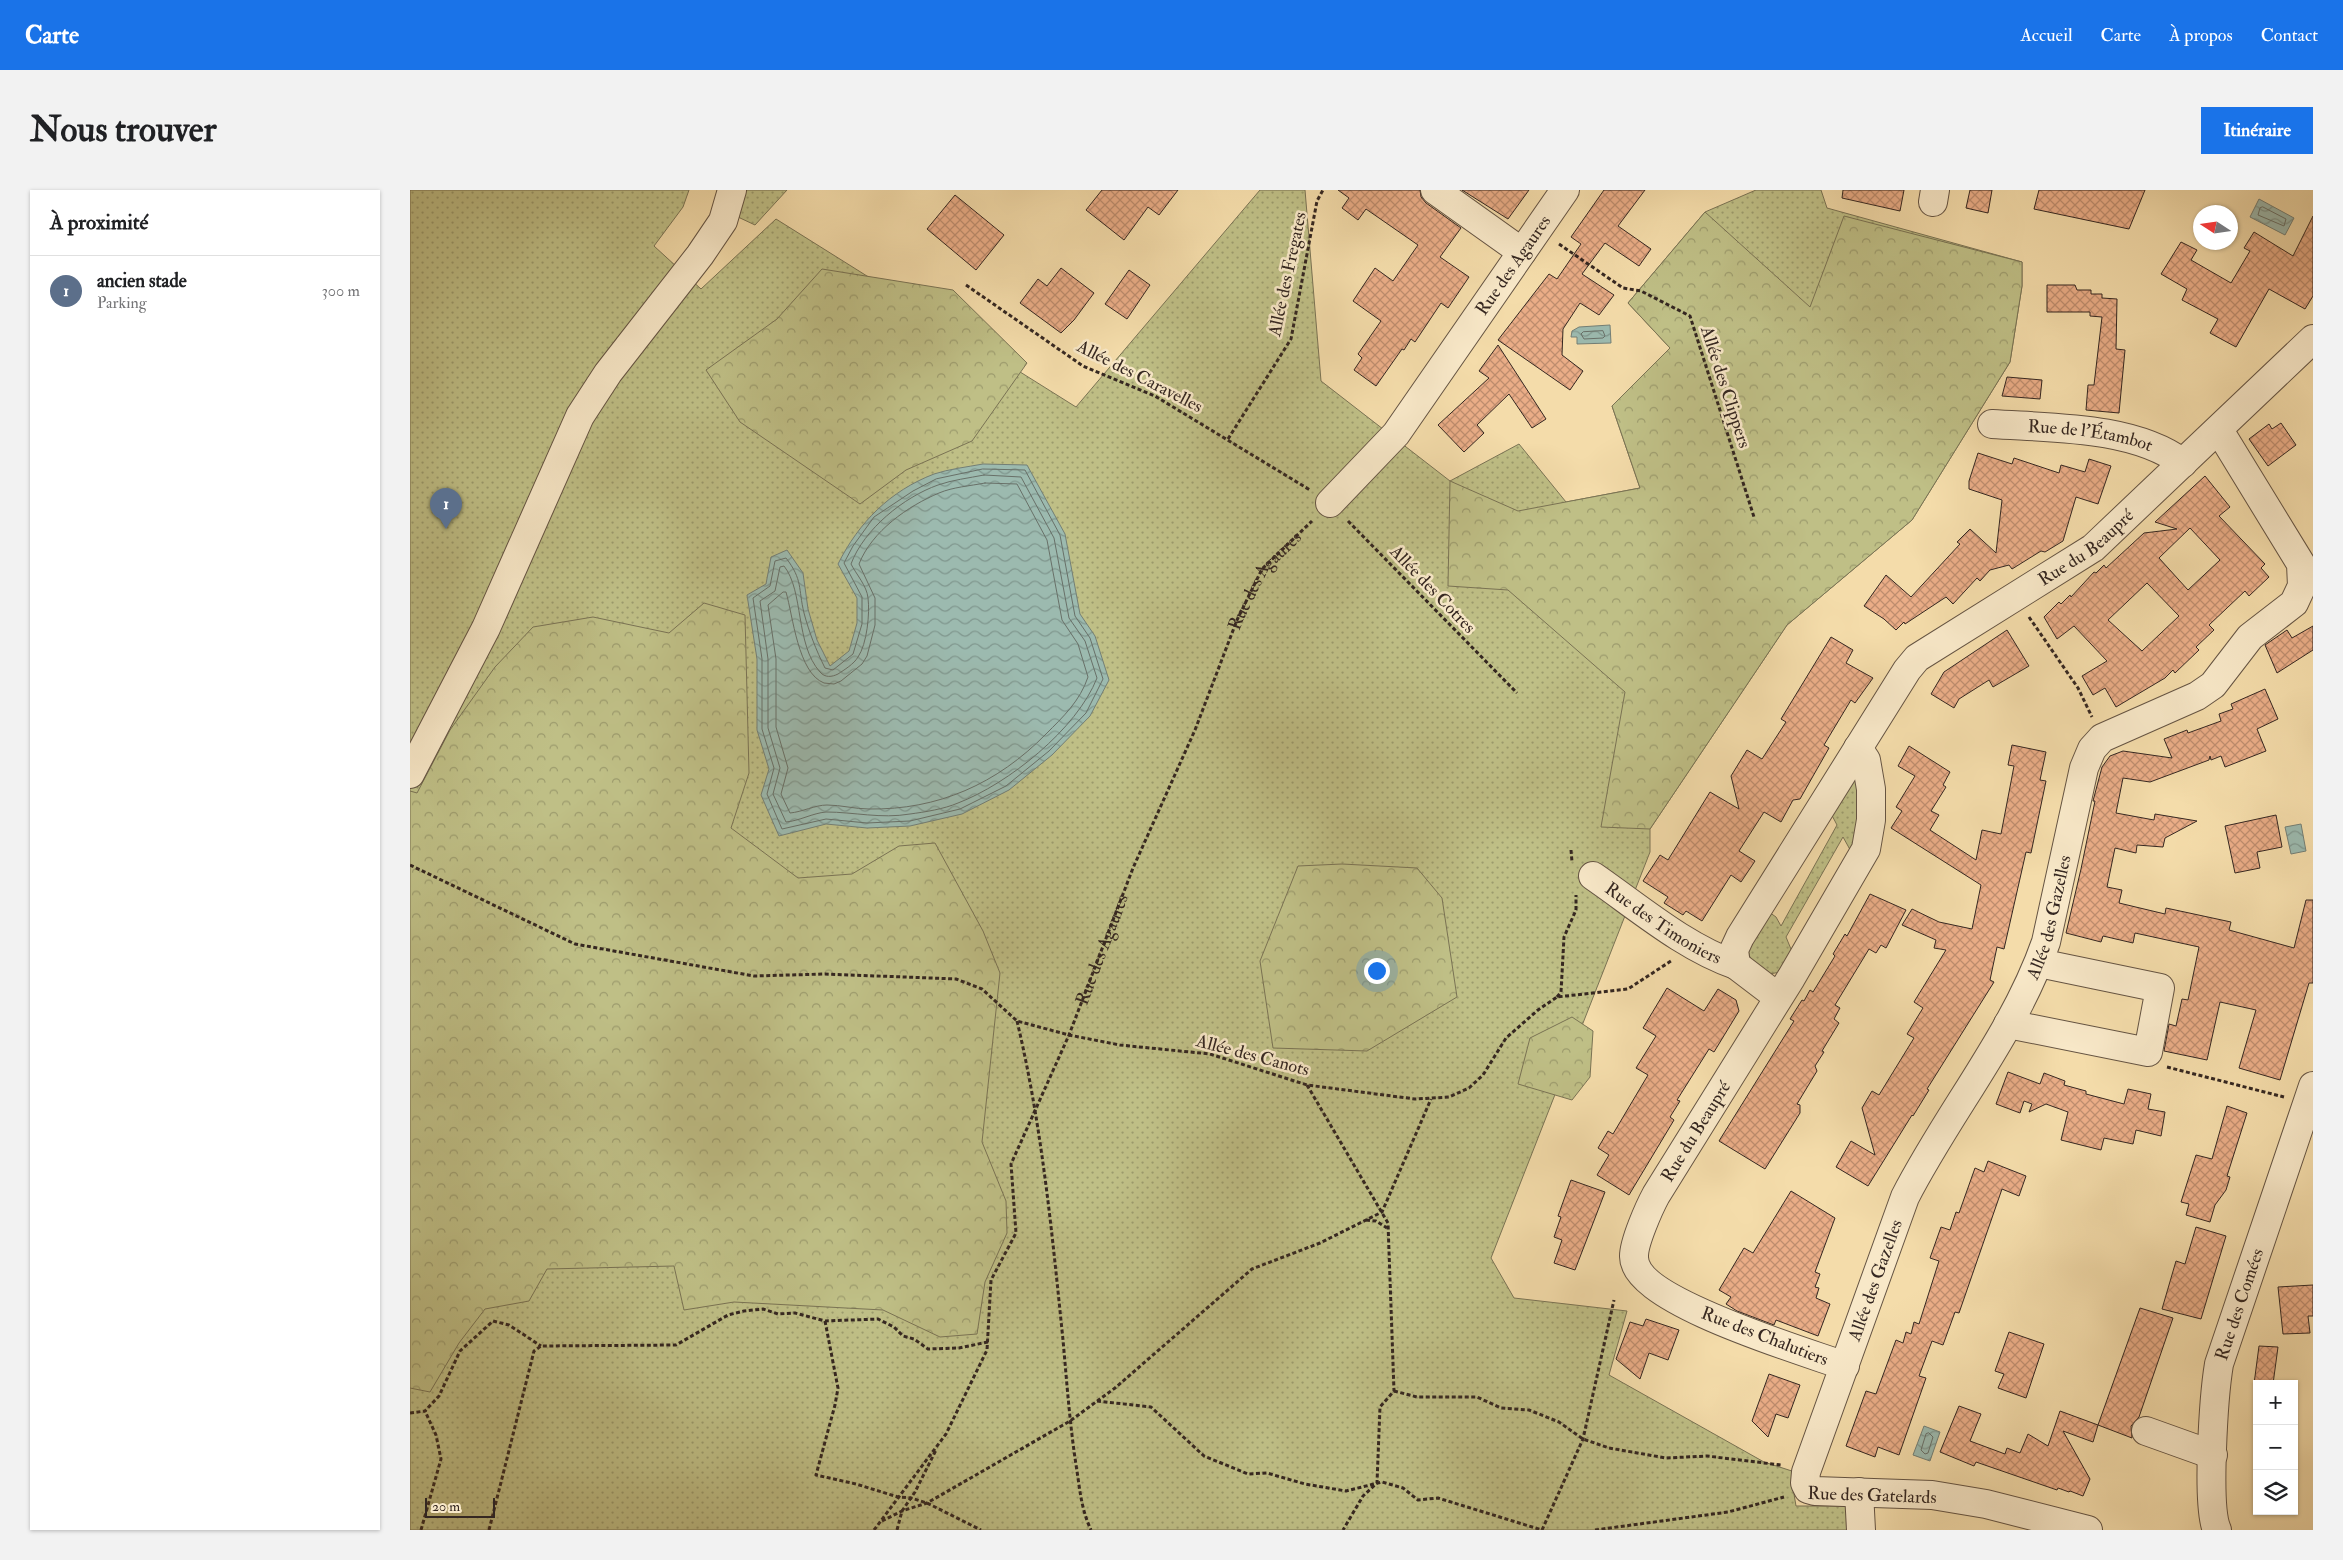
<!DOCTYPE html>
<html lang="fr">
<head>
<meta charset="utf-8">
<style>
  :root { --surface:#fff; --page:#f2f2f2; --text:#202124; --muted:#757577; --line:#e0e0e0; --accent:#1a73e8 }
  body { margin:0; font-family:"IM FELL Double Pica",serif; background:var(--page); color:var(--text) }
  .controls { position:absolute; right:15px; bottom:15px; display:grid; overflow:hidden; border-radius:0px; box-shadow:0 1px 4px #0004 }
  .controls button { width:45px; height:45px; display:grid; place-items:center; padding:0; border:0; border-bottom:1px solid var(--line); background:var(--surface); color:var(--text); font:25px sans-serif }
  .compass { position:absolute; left:1783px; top:15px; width:45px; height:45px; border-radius:50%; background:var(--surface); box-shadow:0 1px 4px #0004; rotate:282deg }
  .scale { position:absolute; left:15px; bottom:12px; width:70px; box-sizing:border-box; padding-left:5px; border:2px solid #352721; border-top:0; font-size:14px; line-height:18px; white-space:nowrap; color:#352721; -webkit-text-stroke:4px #f8e8c8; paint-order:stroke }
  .you { position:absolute; left:966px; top:780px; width:18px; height:18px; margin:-12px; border:4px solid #fff; border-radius:50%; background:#1a73e8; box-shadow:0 0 0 8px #1a73e833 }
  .badge { display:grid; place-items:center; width:32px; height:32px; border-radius:50%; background:var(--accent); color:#fff; font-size:16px; font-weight:700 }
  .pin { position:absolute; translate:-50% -41px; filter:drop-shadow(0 1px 2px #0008) }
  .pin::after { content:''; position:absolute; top:26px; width:18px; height:15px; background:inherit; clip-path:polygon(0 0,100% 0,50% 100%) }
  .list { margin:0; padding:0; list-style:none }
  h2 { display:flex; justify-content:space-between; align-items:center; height:65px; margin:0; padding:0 20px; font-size:21px }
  h2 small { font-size:16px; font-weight:400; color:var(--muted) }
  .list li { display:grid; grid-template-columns:32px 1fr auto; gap:15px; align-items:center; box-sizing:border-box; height:70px; padding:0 20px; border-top:1px solid var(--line) }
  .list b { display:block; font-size:19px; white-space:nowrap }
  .list p { margin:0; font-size:16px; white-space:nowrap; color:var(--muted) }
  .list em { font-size:16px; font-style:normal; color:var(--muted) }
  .icon { flex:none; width:28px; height:28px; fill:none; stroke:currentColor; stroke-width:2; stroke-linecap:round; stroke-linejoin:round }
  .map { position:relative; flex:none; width:1903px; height:1340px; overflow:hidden; border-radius:0px }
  header { display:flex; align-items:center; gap:30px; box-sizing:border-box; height:70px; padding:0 25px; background:var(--accent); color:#fff }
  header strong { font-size:24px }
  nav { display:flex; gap:28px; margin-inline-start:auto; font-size:18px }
  .intro { display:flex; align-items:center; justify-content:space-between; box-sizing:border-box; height:120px; padding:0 30px }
  h1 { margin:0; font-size:35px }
  .button { padding:12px 22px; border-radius:0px; background:var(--accent); color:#fff; font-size:18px; font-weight:700 }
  main { display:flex; gap:30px; padding:0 30px }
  aside { flex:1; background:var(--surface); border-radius:0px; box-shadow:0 1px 4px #0004 }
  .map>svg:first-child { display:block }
  .grass { fill:url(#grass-dots); stroke:#7a7354 }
  .forest { fill:url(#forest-crowns); stroke:#7a7354 }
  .water { fill:url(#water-waves); stroke:#737f76 }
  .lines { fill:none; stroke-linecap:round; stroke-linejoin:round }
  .shore { stroke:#687068; stroke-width:1 }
  .building { fill:url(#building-cross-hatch); stroke:#352721; fill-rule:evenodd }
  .minor-casing { stroke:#655443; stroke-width:30 }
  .path { stroke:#352721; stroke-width:3; stroke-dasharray:4 2.5; stroke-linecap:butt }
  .minor { stroke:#f8e8c8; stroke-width:28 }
  .labels { text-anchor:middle; stroke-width:5; stroke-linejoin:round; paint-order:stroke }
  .street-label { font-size:18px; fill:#352721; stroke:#f8e8c8 }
</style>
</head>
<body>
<header>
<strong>Carte</strong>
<nav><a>Accueil</a><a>Carte</a><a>À propos</a><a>Contact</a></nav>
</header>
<div class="intro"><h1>Nous trouver</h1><a class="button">Itinéraire</a></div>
<main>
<aside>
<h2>À proximité<small></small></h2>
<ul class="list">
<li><span class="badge" style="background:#5c6f8a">1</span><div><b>ancien stade</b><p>Parking</p></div><em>300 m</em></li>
</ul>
</aside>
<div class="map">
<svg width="1903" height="1340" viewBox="0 0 1903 1340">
  <defs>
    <pattern id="grass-dots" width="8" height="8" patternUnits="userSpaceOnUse" patternTransform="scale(1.25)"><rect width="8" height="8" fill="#bfbf86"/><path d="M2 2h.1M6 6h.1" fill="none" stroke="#9c9b6d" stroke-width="1.8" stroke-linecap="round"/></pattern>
    <pattern id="forest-crowns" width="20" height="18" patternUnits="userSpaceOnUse" patternTransform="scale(1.25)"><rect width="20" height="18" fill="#bfbf86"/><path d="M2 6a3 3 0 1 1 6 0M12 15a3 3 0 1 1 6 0" fill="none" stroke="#9c9b6d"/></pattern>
    <pattern id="water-waves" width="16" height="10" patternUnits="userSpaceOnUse" patternTransform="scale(1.25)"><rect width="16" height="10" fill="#9cbaaf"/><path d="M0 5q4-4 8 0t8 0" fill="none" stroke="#80978e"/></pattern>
    <pattern id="building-cross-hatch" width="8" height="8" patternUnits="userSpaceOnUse" patternTransform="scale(1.25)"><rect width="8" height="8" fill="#eaad87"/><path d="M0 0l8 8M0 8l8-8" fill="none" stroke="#be8d6e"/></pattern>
  </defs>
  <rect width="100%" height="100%" fill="#f4dcaa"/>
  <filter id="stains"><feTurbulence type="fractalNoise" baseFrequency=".004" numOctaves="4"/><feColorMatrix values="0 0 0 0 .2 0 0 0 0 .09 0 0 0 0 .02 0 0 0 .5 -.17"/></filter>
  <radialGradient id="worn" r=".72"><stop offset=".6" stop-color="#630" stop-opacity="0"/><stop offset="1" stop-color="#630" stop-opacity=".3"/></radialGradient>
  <g class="grass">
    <path d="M0 0H279L273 17 244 56 291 99 366 29 666 217 850 0H895L911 191 1040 291 1109 254 1156 312 1230 298 1202 216 1260 158 1218 113 1295 22 1346 0H1411L1417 18 1612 72V96L1600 172 1502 330 1377 435 1240 639V662L1081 1068 1104 1108 1217 1121 1199 1185 1354 1272 1388 1283 1384 1304 1386 1316H1443L1444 1340H0Z"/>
    <path d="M336 0H377L345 35 328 27Z"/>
    <path d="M1445 586 1455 602 1443 665 1433 647 1376 747 1383 764 1371 782 1359 784 1342 774 1337 757 1356 720 1366 727 1371 736 1427 635 1417 616Z"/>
  </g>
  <g class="forest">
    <path d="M1295 22 1400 117 1434 26 1612 72V96L1600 172 1502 330 1377 435 1240 639 1191 637 1215 502 1098 400 1038 396 1040 291 1108 321 1230 298 1202 216 1260 158 1218 113Z"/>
    <path d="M412 79 543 100 617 173 562 251 496 280 450 314 330 232 296 180 367 129Z"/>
    <path d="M294 413 335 425 339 583 321 638 388 688 442 684 489 656 525 653 573 741 590 783 572 952 596 1011 597 1043 575 1092 567 1144 530 1147 473 1120 324 1112 274 1120 264 1076 137 1079 119 1111 75 1119 49 1153 20 1202 0 1198V601L7 603 40 540 85 477 123 437 183 427 259 443Z"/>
    <path d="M932 674 1007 678 1032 708 1047 807 957 861 863 858 850 771 888 676Z"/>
    <path d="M1162 827 1183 841 1180 887 1162 910 1108 894 1120 848Z"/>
  </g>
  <g class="water">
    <path d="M1849 9 1884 28 1875 45 1840 27Z"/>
    <path d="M1200 135 1201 153 1167 154V147H1161L1162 141 1169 137Z"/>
    <path d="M573 274 617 275 655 344 670 424 685 446 699 490 680 526 642 565 599 600 552 624 500 636 457 638 416 634 369 646 351 605 359 579 347 540V469L337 405 356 394 361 367 377 360 393 383 398 419 407 450 420 476 439 461 447 433V408L428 374C449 332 480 301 524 284 539 279 557 277 573 274Z"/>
    <path d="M1891 634 1896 661 1881 664 1875 637Z"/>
    <path d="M1514 1236 1530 1242 1520 1271 1503 1265Z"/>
  </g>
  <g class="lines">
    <g class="shore">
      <path d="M1853 17 1876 29 1874 36 1848 25 1850 18Z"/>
      <path d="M1193 141 1195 146 1193 148 1174 149 1171 144 1173 142Z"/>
      <path d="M573 279 615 280 650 345 665 426 680 448 693 489 676 523 639 561 596 596 550 619 500 631 457 633 416 629 372 639 357 604 364 578 352 539V469L343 408 360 396 365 371 376 368C393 390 388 398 394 423 399 442 406 460 415 478L423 480 443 464 452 434V407L434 373 443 356 464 327 503 301 526 289Z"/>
      <path d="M574 285 611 287 644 348 659 428 675 451 687 488C667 539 598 594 548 613 534 619 515 622 500 624 471 629 444 622 416 622 403 623 389 631 376 632L363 604 370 578 358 538V469L350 411 365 401 370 377 374 376C394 401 385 454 410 482 415 488 422 487 428 484 434 480 444 474 448 467 457 454 460 423 458 408 457 396 446 384 441 374 454 339 494 307 528 295 542 290 559 288 574 285Z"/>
      <path d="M575 293 607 294 637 350 652 430 668 454 678 487C670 511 653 527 636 544 587 594 528 620 459 619 445 619 431 615 417 615 405 615 392 622 380 623L371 604 378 578 366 537V469L358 415 373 402H376C383 426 388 483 414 493L424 494 431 491 452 474 457 466 465 435V408L449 374C462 341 498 316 529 303 543 297 560 296 575 293Z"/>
      <path d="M1519 1243 1523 1247 1518 1263 1515 1264 1511 1260 1516 1244Z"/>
    </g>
  </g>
  <g class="building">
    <path d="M692 0H768L749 25 738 17 714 50 676 20Z"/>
    <path d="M928 0H1010L1011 7 1016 13 1051 38 1030 67 1059 87 1038 118 1031 113 1005 152 1001 149 994 160 992 159 966 196 944 180 952 168 948 164 971 131 943 111 965 78 983 91 1008 55 956 19 948 30 932 18 939 8Z"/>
    <path d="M1052 0H1119L1098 29Z"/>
    <path d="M1194 0H1235L1208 36 1241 59 1229 76 1195 53 1172 84 1204 105 1189 125 1170 113 1153 139 1152 165 1173 181 1160 200 1088 150 1139 84 1147 89 1171 54 1161 47Z"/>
    <path d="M1433 0H1494L1490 21 1432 8Z"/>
    <path d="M1560 0H1582L1578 23 1556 18Z"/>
    <path d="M1629 0H1735L1719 39 1624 19Z"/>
    <path d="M545 5 594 45 566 80 517 39Z"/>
    <path d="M1903 26V106L1895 119 1859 99 1826 157 1800 143 1808 129 1772 110 1777 99 1751 84 1771 52 1787 60 1781 70 1821 93 1840 61 1834 58 1844 42 1883 66Z"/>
    <path d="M651 78 684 103 664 130 651 143 610 113 628 89 637 96Z"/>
    <path d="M719 80 740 95 717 129 695 114Z"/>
    <path d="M1637 95H1665L1667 100H1681V104H1692V108L1707 109 1706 159 1715 160 1709 223 1676 220 1678 195H1684L1692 127 1680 126V122H1637Z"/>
    <path d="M1088 155 1136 229 1122 238 1099 204 1067 235 1074 243 1054 262 1028 235 1079 188 1069 181Z"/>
    <path d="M1597 187 1632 190 1630 209 1592 206Z"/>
    <path d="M1871 233 1886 255 1858 276 1839 249 1859 234 1862 239Z"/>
    <path d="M1568 263 1602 274 1604 268 1649 283 1651 275 1675 282 1679 269 1701 276 1688 314 1666 307 1653 351 1635 362 1631 361 1602 379 1599 375 1580 380 1570 391 1567 388 1543 414 1536 407 1495 434 1494 432 1486 440 1474 429 1454 416 1476 385 1501 407 1550 354 1547 352 1560 339 1586 363 1592 310 1559 299V291Z"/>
    <path d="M1795 286 1820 317 1809 326 1855 374 1851 378 1859 387 1839 406 1835 401 1799 435 1804 440 1786 457 1789 460 1765 483 1763 480 1755 488 1706 517 1695 498 1683 505 1672 486 1697 471 1664 436 1647 449 1634 427 1649 412 1651 414 1660 405 1661 407 1684 382 1686 383 1694 375 1696 378 1734 343 1767 339 1745 332ZM1780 338 1810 370 1778 400 1749 368ZM1737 393 1769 426 1732 461 1698 430Z"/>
    <path d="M1903 436V460L1867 483 1855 455 1877 440 1882 448Z"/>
    <path d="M1597 440 1619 476 1583 497 1579 490 1549 509 1544 518 1521 504 1534 482Z"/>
    <path d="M1421 447 1443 460 1436 473 1463 488 1445 513 1441 510 1414 555 1419 558 1390 609 1383 610 1371 632 1354 622 1329 661 1345 671 1331 692 1321 685 1292 731 1276 721 1273 725 1254 713 1258 707 1233 691 1250 665 1258 670 1300 602 1329 619 1321 586 1337 560 1352 569 1376 532 1371 529Z"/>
    <path d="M1855 499 1868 529 1847 539 1856 561 1815 577 1811 566 1801 570 1800 566 1799 570 1740 592 1713 588 1706 623 1744 630 1745 624 1787 631 1755 648 1753 657 1727 655 1726 663 1705 658 1697 697 1712 700 1709 713 1755 724 1756 718 1821 732 1819 740 1884 758 1896 710H1903V793H1899L1870 890 1829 878 1846 820 1810 812 1797 870 1754 861 1759 834 1766 836 1772 809 1778 810 1789 757 1725 743 1723 753 1693 746 1691 752 1656 743 1671 679 1685 611H1683L1692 577 1700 566 1713 561 1762 568 1754 549 1777 540 1778 543 1811 531 1809 524 1823 519 1821 514Z"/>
    <path d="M1602 555 1636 562 1630 590 1636 591 1621 663 1616 662 1594 759 1587 757 1580 790 1584 792 1517 899 1519 900 1503 926 1502 925 1458 996 1426 977 1441 951 1465 965 1452 918 1462 901 1469 905 1504 848 1497 844 1513 818 1504 812 1536 760 1524 758 1526 750 1492 735 1502 719 1529 732 1562 739 1571 695 1481 638 1492 621 1486 617 1505 586 1488 576 1499 556 1540 582 1533 595 1536 597 1521 621 1529 625 1520 640 1566 670 1572 640 1591 644 1604 576 1598 575Z"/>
    <path d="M1866 625 1872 657 1847 662 1850 678 1825 683 1815 636Z"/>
    <path d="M1460 704 1496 720 1476 758 1471 755 1466 763 1459 759 1425 815 1430 818 1424 829 1429 833 1412 861 1414 862 1405 876 1407 881 1387 914 1390 915V923L1355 979 1309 951 1384 831 1380 829 1392 810 1394 811 1400 800 1403 802 1425 766 1423 764 1435 744 1437 746Z"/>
    <path d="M1257 798 1294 821 1308 799 1326 810 1329 821 1304 862 1299 859 1267 910 1270 911 1260 927 1264 930 1219 1005 1187 985 1199 965 1188 958 1198 941 1203 944 1238 885 1226 878 1246 846 1233 838Z"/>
    <path d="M1598 882 1630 894 1634 883 1655 891 1654 895 1676 901V904L1714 914 1718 899 1741 904 1738 919 1755 922 1751 946 1726 940 1723 954 1694 948 1691 960 1651 950 1658 922 1636 914 1619 922 1622 914 1614 911 1610 923 1586 914Z"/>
    <path d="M1817 916 1837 923 1817 986 1820 987 1816 1000 1805 1015 1800 1032 1776 1025 1779 1014 1771 1012 1786 965 1802 969Z"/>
    <path d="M1578 971 1616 986 1609 1006 1592 999 1549 1123 1545 1122 1533 1155 1522 1151 1509 1186 1516 1188 1489 1265 1468 1257 1465 1267 1436 1256 1456 1201 1466 1204 1486 1150 1493 1153 1496 1142 1501 1144 1504 1132 1509 1134 1529 1071 1520 1068 1531 1037 1540 1040 1546 1022 1549 1023 1565 978 1574 982Z"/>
    <path d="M1161 990 1195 1002 1165 1080 1144 1073 1152 1050 1144 1047 1151 1027 1148 1026Z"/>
    <path d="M1381 1001 1425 1028 1405 1082 1410 1084 1405 1097 1409 1098 1406 1108 1420 1114 1408 1146 1366 1130 1364 1135 1327 1121 1316 1114 1321 1107 1309 1100 1334 1058 1343 1063Z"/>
    <path d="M1786 1037 1816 1046 1791 1129 1752 1119 1766 1071 1775 1074Z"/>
    <path d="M1903 1095V1126H1898L1900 1143 1873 1144 1868 1097Z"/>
    <path d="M1730 1118 1763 1128 1729 1227 1721 1236 1722 1248 1688 1235Z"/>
    <path d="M1236 1129 1269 1140 1258 1170 1239 1163 1230 1189 1206 1169 1220 1132 1233 1136Z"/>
    <path d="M1599 1142 1634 1154 1616 1208 1588 1198 1594 1184 1585 1181Z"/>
    <path d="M1849 1156 1868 1157 1863 1194H1844Z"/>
    <path d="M1359 1184 1390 1195 1378 1228 1366 1224 1358 1247 1342 1231Z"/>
    <path d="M1549 1216 1571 1224 1560 1251 1595 1264 1597 1258 1610 1263 1618 1244 1638 1256 1650 1221 1688 1235 1683 1252 1653 1241 1680 1289 1673 1306 1660 1301 1659 1302 1648 1298 1647 1300 1566 1272 1564 1276 1530 1262Z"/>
  </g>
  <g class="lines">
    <g class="minor-casing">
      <g id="minor">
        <path d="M1025 0 1112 62"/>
        <path d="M1523 12 1525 0"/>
        <path id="s2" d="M1582 234C1641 238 1724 236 1773 273"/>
        <path id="s3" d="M920 313 986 244 1155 0"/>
        <path d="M0 584 76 438 170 226 198 183 290 65 313 31 322 0"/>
        <path id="s4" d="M1183 686C1228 717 1274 757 1326 775"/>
        <path id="s5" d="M1368 807 1326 775 1324 760 1330 747 1497 480 1507 468 1683 358 1903 149"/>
        <path d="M1598 834 1738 862 1750 798 1629 773"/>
        <path id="s6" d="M1435 1176C1397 1162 1222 1111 1224 1066 1224 1052 1239 1018 1246 1005L1381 788 1456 659 1461 630V599L1456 570 1448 558"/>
        <path d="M1736 1241 1803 1265"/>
        <path d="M1449 1302 1451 1340"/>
        <path id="s7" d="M1678 1340 1576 1314 1522 1305 1405 1301 1398 1299 1395 1293 1396 1282 1495 1007C1539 921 1604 844 1636 752L1674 578 1682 559 1692 548 1787 506 1803 495 1840 447 1884 413 1892 396 1891 374 1809 240"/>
        <path id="s8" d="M1807 1340C1796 1316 1804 1204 1809 1174L1903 896"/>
      </g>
    </g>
    <g class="path">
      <path d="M1149 54 1213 98 1231 101 1280 126 1344 327"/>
      <path d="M556 95 673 176 745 206 900 300"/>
      <path d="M818 249 881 149 907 11 913 0"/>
      <path d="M938 331 1107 503"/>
      <path d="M1619 427 1668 498 1682 527"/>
      <path d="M1161 660 1162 672"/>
      <path d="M0 675 165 754 344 786 415 784 546 789 572 799 607 831 659 845 710 855 800 864 897 895 1005 909 1039 907 1059 898 1073 885 1096 848 1128 820 1147 807 1218 799 1261 771"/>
      <path d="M1147 807 1151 802 1154 747 1166 720V705"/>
      <path d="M607 831C632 936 642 1043 653 1150 657 1194 660 1238 667 1281 670 1302 672 1321 681 1340"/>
      <path d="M1757 877 1874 907"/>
      <path d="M897 895 978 1033 984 1201 970 1217 967 1293 953 1306 933 1340"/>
      <path d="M956 1030 966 1031 977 1038"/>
      <path d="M415 1131 428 1198 425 1215 406 1285 446 1294 488 1307 501 1308 517 1313 571 1340"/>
      <path d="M984 1201 1007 1207H1067L1091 1218 1119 1220 1149 1232 1173 1249 1199 1258 1256 1268 1297 1266 1371 1275"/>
      <path d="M687 1211 741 1217 794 1266 838 1284 857 1283 895 1294 936 1301 972 1292 993 1298 1008 1310 1028 1308 1132 1340"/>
      <path d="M0 1223 15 1221 29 1206 50 1161 83 1131 99 1135 131 1156"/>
      <path d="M472 1331 492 1321 517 1313 660 1231 705 1198 842 1079 910 1053 972 1022 1021 909"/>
      <path d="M11 1340 31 1269 26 1245 15 1221"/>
      <path d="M79 1340 124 1161 131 1156 266 1155 318 1125 334 1121 353 1119 368 1124 385 1123 415 1131 468 1129 484 1137 493 1146 504 1149 518 1159 549 1158 578 1152"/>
      <path id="s1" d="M464 1340 536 1244 577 1160 581 1090 606 1043 601 974 659 845 723 678 785 540 827 430 852 379 902 331"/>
      <path d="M487 1340 492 1321 505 1302 526 1260"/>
      <path d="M1132 1340 1173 1249 1204 1110"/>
      <path d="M1185 1340 1318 1322 1374 1307"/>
    </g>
    <use href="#minor" class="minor"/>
  </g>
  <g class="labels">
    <g class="street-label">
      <text dy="6" stroke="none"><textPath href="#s3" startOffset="301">Rue des Agaures</textPath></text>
      <text transform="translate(877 84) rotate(-78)" y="6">Allée des Fregates</text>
      <text transform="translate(730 186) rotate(27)" y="6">Allée des Caravelles</text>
      <text transform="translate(1316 197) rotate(72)" y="6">Allée des Clippers</text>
      <text dy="6" stroke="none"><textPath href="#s2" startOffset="99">Rue de l'Étambot</textPath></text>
      <text dy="6" stroke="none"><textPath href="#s5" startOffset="615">Rue du Beaupré</textPath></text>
      <text dy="6" stroke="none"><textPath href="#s1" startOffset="1044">Rue des Agaures</textPath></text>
      <text transform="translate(1023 399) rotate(46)" y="6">Allée des Cotres</text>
      <text dy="6" stroke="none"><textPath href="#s7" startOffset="911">Allée des Gazelles</textPath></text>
      <text dy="6" stroke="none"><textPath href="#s4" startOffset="85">Rue des Timoniers</textPath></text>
      <text dy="6" stroke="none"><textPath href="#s1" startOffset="639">Rue des Agaures</textPath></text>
      <text transform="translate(843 865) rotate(15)" y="6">Allée des Canots</text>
      <text dy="6" stroke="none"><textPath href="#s6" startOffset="385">Rue du Beaupré</textPath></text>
      <text dy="6" stroke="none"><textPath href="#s7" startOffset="506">Allée des Gazelles</textPath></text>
      <text dy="6" stroke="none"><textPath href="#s8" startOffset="230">Rue des Comées</textPath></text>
      <text transform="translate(1355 1146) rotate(21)" y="6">Rue des Chalutiers</text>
      <text transform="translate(1462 1305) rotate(2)" y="6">Rue des Gatelards</text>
    </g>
  </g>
  <rect width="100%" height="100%" filter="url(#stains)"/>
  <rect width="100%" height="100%" fill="url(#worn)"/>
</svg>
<div class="controls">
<button>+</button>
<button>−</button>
<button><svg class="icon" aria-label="layers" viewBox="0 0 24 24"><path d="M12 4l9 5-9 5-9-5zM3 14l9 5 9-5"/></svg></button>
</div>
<svg class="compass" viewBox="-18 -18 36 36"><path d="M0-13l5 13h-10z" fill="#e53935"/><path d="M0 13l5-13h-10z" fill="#757577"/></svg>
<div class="scale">20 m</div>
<div class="you"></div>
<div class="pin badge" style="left:36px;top:339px;background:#5c6f8a">1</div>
</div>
</main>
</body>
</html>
